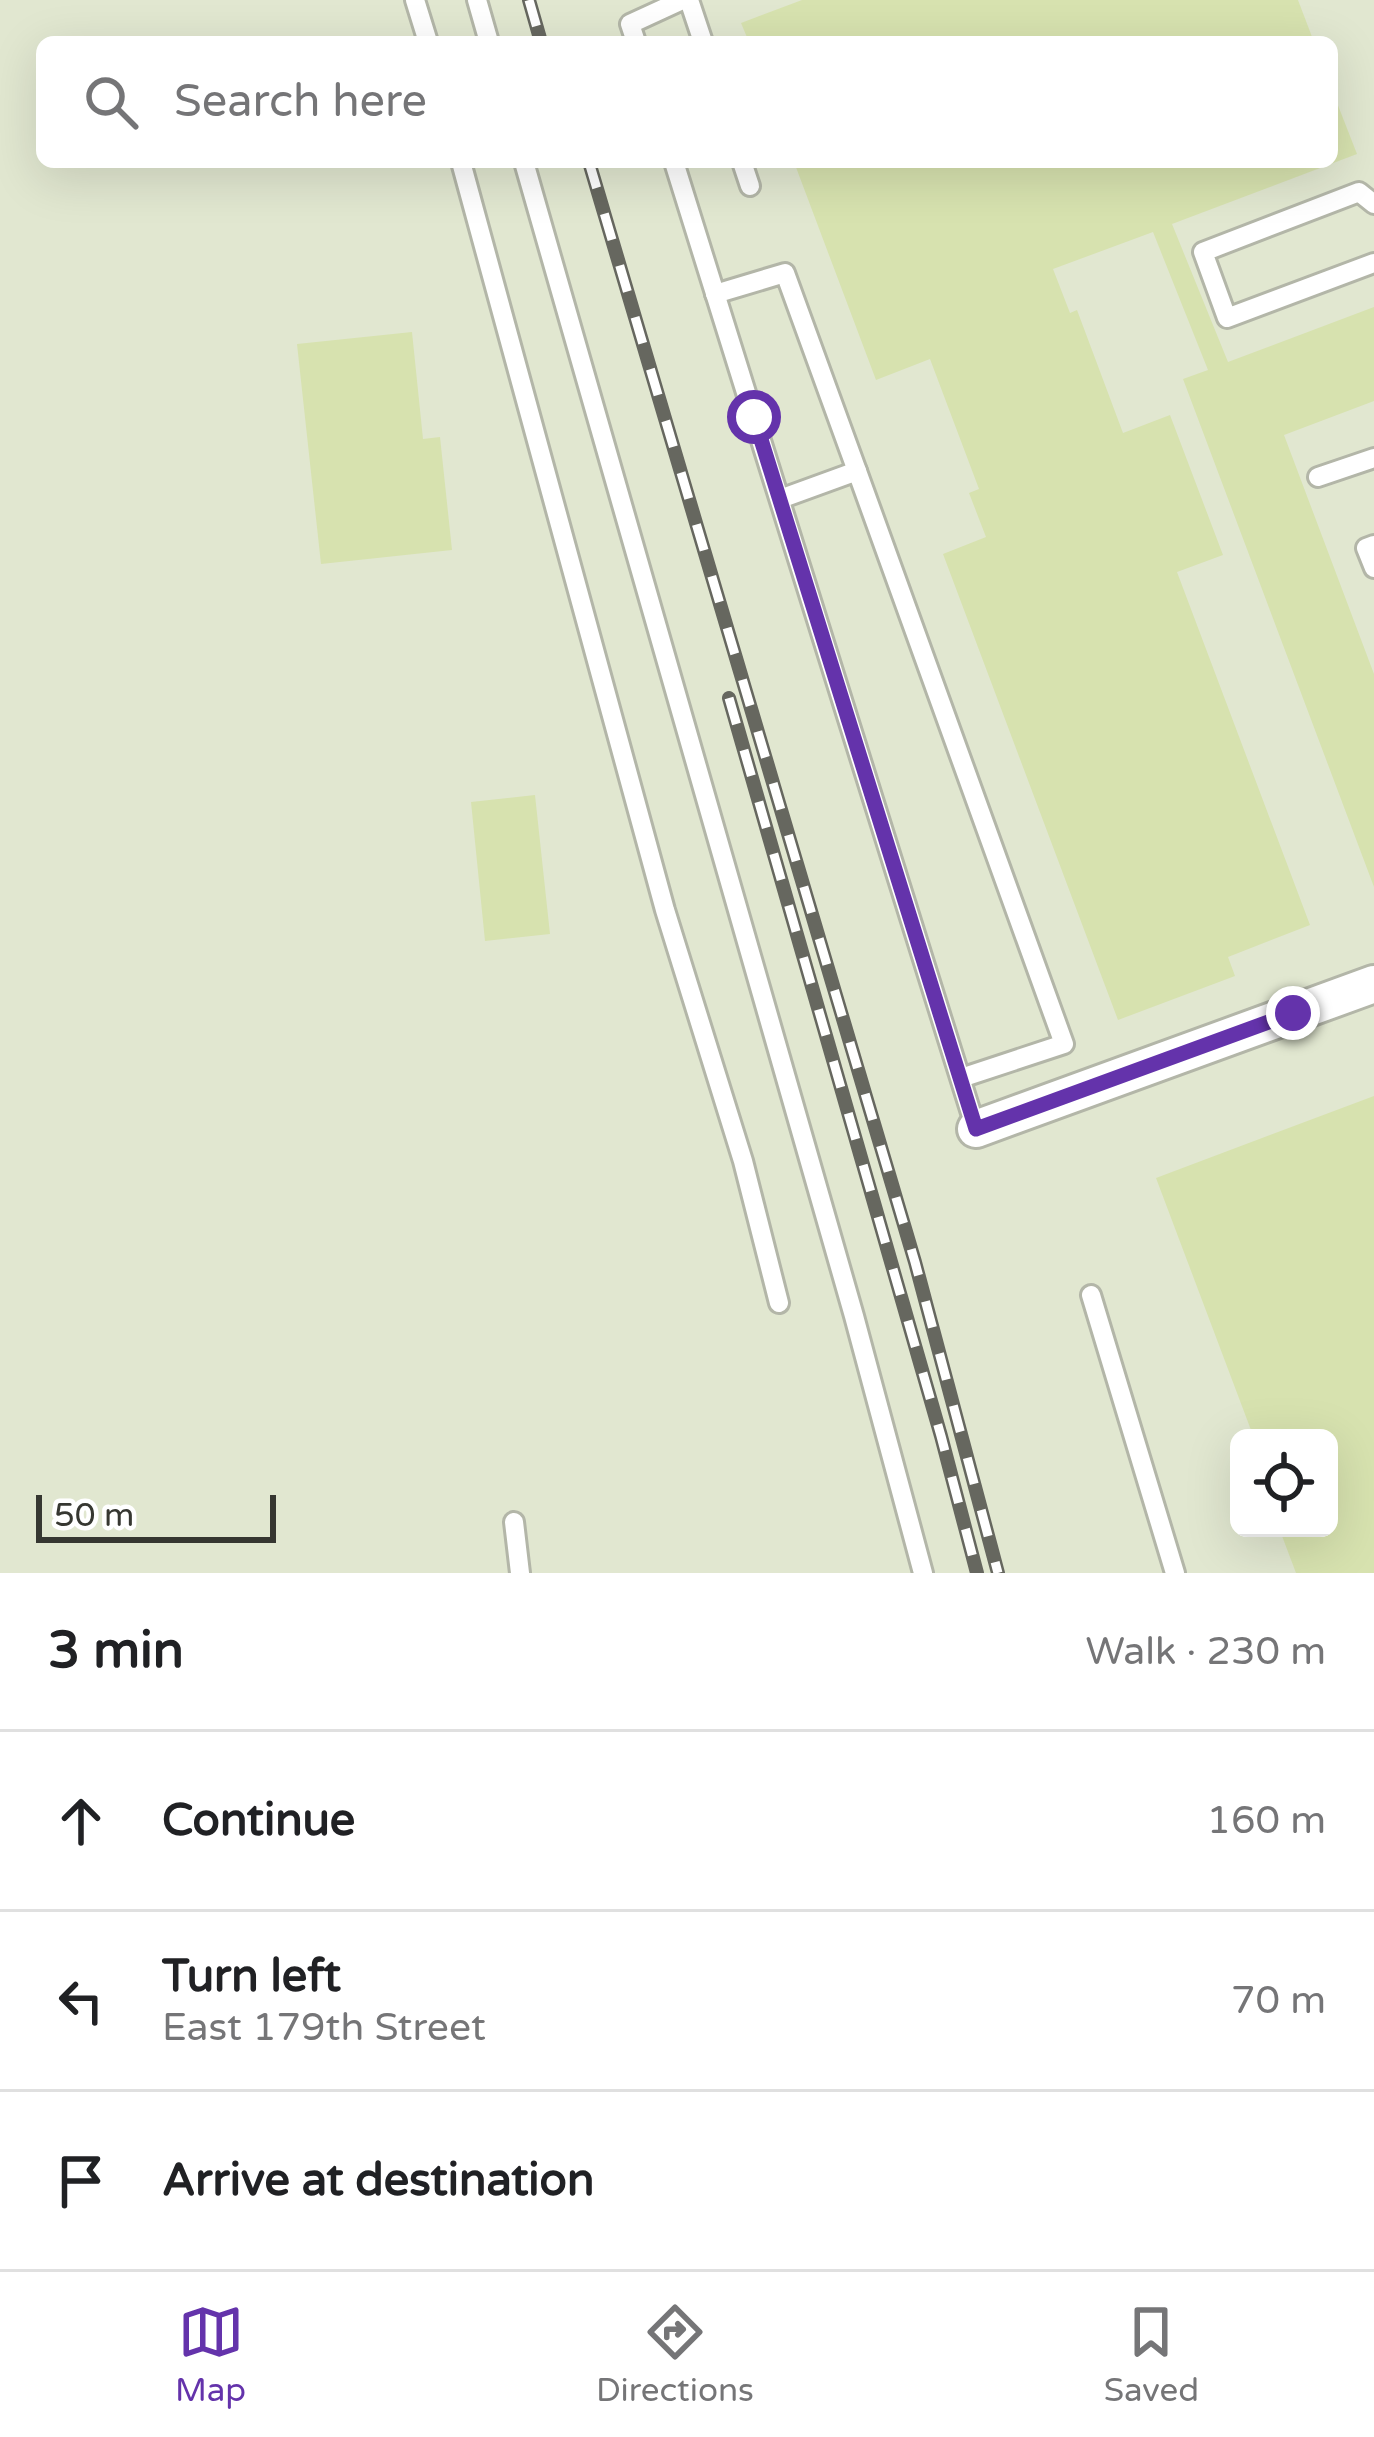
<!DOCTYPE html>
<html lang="en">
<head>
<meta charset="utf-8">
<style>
  :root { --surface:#fff; --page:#f6f6f6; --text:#202124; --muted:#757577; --line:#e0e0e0; --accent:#6433ab }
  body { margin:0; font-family:"Varela Round",sans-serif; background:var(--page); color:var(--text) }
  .controls { position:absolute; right:36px; bottom:36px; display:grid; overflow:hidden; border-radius:18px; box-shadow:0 12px 48px #0002 }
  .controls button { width:108px; height:108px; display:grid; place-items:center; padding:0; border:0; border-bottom:3px solid var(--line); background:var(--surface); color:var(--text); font:60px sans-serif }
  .scale { position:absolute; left:36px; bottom:30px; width:240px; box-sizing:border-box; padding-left:12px; border:6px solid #363731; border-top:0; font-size:33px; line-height:42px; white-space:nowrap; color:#363731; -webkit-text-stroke:9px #fff; paint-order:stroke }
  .stop { position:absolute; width:36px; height:36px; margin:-27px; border:9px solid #6433ab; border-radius:50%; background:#fff }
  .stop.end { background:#6433ab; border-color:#fff; box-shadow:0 3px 12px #0008 }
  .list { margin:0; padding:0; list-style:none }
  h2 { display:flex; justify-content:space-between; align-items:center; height:156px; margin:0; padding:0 48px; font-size:51px }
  h2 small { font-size:39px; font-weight:400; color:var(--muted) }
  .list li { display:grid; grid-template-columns:78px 1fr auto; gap:36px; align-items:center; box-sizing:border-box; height:180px; padding:0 48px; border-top:3px solid var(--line) }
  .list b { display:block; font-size:45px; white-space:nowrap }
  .list p { margin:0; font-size:39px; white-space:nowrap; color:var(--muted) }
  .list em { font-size:39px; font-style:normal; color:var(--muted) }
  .icon { flex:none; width:66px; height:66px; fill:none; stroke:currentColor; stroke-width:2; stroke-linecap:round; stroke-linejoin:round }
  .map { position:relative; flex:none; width:1374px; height:1573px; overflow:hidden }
  .search { position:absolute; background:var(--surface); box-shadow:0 12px 48px #0002; left:36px; right:36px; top:36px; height:132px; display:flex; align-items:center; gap:30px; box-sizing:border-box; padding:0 42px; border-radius:18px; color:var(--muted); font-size:45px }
  .sheet { height:696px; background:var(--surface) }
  nav { display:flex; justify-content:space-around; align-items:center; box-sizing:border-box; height:168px; border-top:3px solid var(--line); background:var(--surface); font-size:33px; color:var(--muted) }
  nav a { display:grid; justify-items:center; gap:6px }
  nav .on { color:var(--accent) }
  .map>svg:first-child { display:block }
  .built { fill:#e1e7d0; fill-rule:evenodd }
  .building { fill:#d7e2af }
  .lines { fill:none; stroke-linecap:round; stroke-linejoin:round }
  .lane-casing { stroke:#b3b6a8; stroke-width:24 }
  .street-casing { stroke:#b3b6a8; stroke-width:42 }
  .lane { stroke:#fff; stroke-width:18 }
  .street { stroke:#fff; stroke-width:36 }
  .rail-casing { stroke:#66675f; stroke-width:14 }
  .rail { stroke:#fff; stroke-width:9; stroke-dasharray:27; stroke-linecap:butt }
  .route { stroke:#6433ab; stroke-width:15 }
</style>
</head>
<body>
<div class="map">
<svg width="1374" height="1573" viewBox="0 0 1374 1573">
  <rect width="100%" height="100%" fill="#eff2e3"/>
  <path class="built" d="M0 0H1374V1573H0ZM42 42H1332V162H42ZM1239 1438H1329V1528H1239Z"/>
  <g class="building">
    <path d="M802 0H1298L1314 42H749L741 23Z"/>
    <path d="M1332 90 1357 154 1172 224 1228 362 1374 307V401L1284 435 1374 674V887L1183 379 1208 370 1153 232 1053 269 1070 313 1077 310 1123 433 1170 415 1223 555 1177 572 1310 925 1228 957 1235 976 1118 1020 943 554 986 537 969 493 979 489 930 359 876 380 794 162H1332Z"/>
    <path d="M412 332 423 439 440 437 452 550 321 564 297 344Z"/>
    <path d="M535 795 550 934 485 941 471 802Z"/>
    <path d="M1374 1096V1573H1296L1279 1528H1329V1438H1254L1156 1178Z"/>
  </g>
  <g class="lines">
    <g class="lane-casing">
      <g id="lane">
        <path d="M415 0 428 42"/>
        <path d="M477 0 489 42"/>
        <path d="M689 0 703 42"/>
        <path d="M636 42 630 24 682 0"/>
        <path d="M461 162 665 910 743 1161 779 1303"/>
        <path d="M524 162 854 1316 923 1573"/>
        <path d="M674 162 976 1129"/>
        <path d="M742 162 750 186"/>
        <path d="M1374 204 1359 192 1203 252 1227 318 1374 263"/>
        <path d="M715 294 785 273 857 471"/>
        <path d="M1318 477 1374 458"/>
        <path d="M780 499 857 471 1064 1044 961 1078"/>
        <path d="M1374 545 1366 548 1374 568"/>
        <path d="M1091 1295 1175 1573"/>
        <path d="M514 1522 520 1573"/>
      </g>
    </g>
    <g class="street-casing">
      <path id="street" d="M976 1129 1374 984"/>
    </g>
    <use href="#lane" class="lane"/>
    <use href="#street" class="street"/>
    <g class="rail-casing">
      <g id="rail">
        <path d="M529 0 541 42"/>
        <path d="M589 162 915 1262 998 1573"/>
        <path d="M729 698 941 1436 977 1573"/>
      </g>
    </g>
    <use href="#rail" class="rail"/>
  </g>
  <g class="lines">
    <path class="route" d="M754 417 976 1129 1293 1013"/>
  </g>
</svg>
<div class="controls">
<button><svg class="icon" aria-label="locate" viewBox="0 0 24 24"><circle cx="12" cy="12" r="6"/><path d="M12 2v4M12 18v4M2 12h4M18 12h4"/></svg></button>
</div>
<div class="scale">50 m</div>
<div class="stop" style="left:754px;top:417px"></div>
<div class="stop end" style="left:1293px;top:1013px"></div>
<div class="search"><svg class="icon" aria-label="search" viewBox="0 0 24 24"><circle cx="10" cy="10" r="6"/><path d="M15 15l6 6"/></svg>Search here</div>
</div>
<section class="sheet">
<h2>3 min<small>Walk · 230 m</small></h2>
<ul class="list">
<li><svg class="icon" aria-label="ahead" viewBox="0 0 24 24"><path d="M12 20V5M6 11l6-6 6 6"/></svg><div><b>Continue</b></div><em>160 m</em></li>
<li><svg class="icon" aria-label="left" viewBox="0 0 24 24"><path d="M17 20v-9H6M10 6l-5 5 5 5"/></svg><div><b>Turn left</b><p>East 179th Street</p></div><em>70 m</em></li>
<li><svg class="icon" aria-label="arrive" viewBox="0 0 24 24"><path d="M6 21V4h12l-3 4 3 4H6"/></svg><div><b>Arrive at destination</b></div></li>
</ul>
</section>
<nav>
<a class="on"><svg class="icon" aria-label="map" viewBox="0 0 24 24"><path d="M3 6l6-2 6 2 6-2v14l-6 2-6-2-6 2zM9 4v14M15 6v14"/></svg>Map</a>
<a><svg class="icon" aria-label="directions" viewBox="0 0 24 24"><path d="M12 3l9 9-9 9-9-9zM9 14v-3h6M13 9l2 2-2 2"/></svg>Directions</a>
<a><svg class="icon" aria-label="saved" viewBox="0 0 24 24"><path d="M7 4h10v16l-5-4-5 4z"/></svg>Saved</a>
</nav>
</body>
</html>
